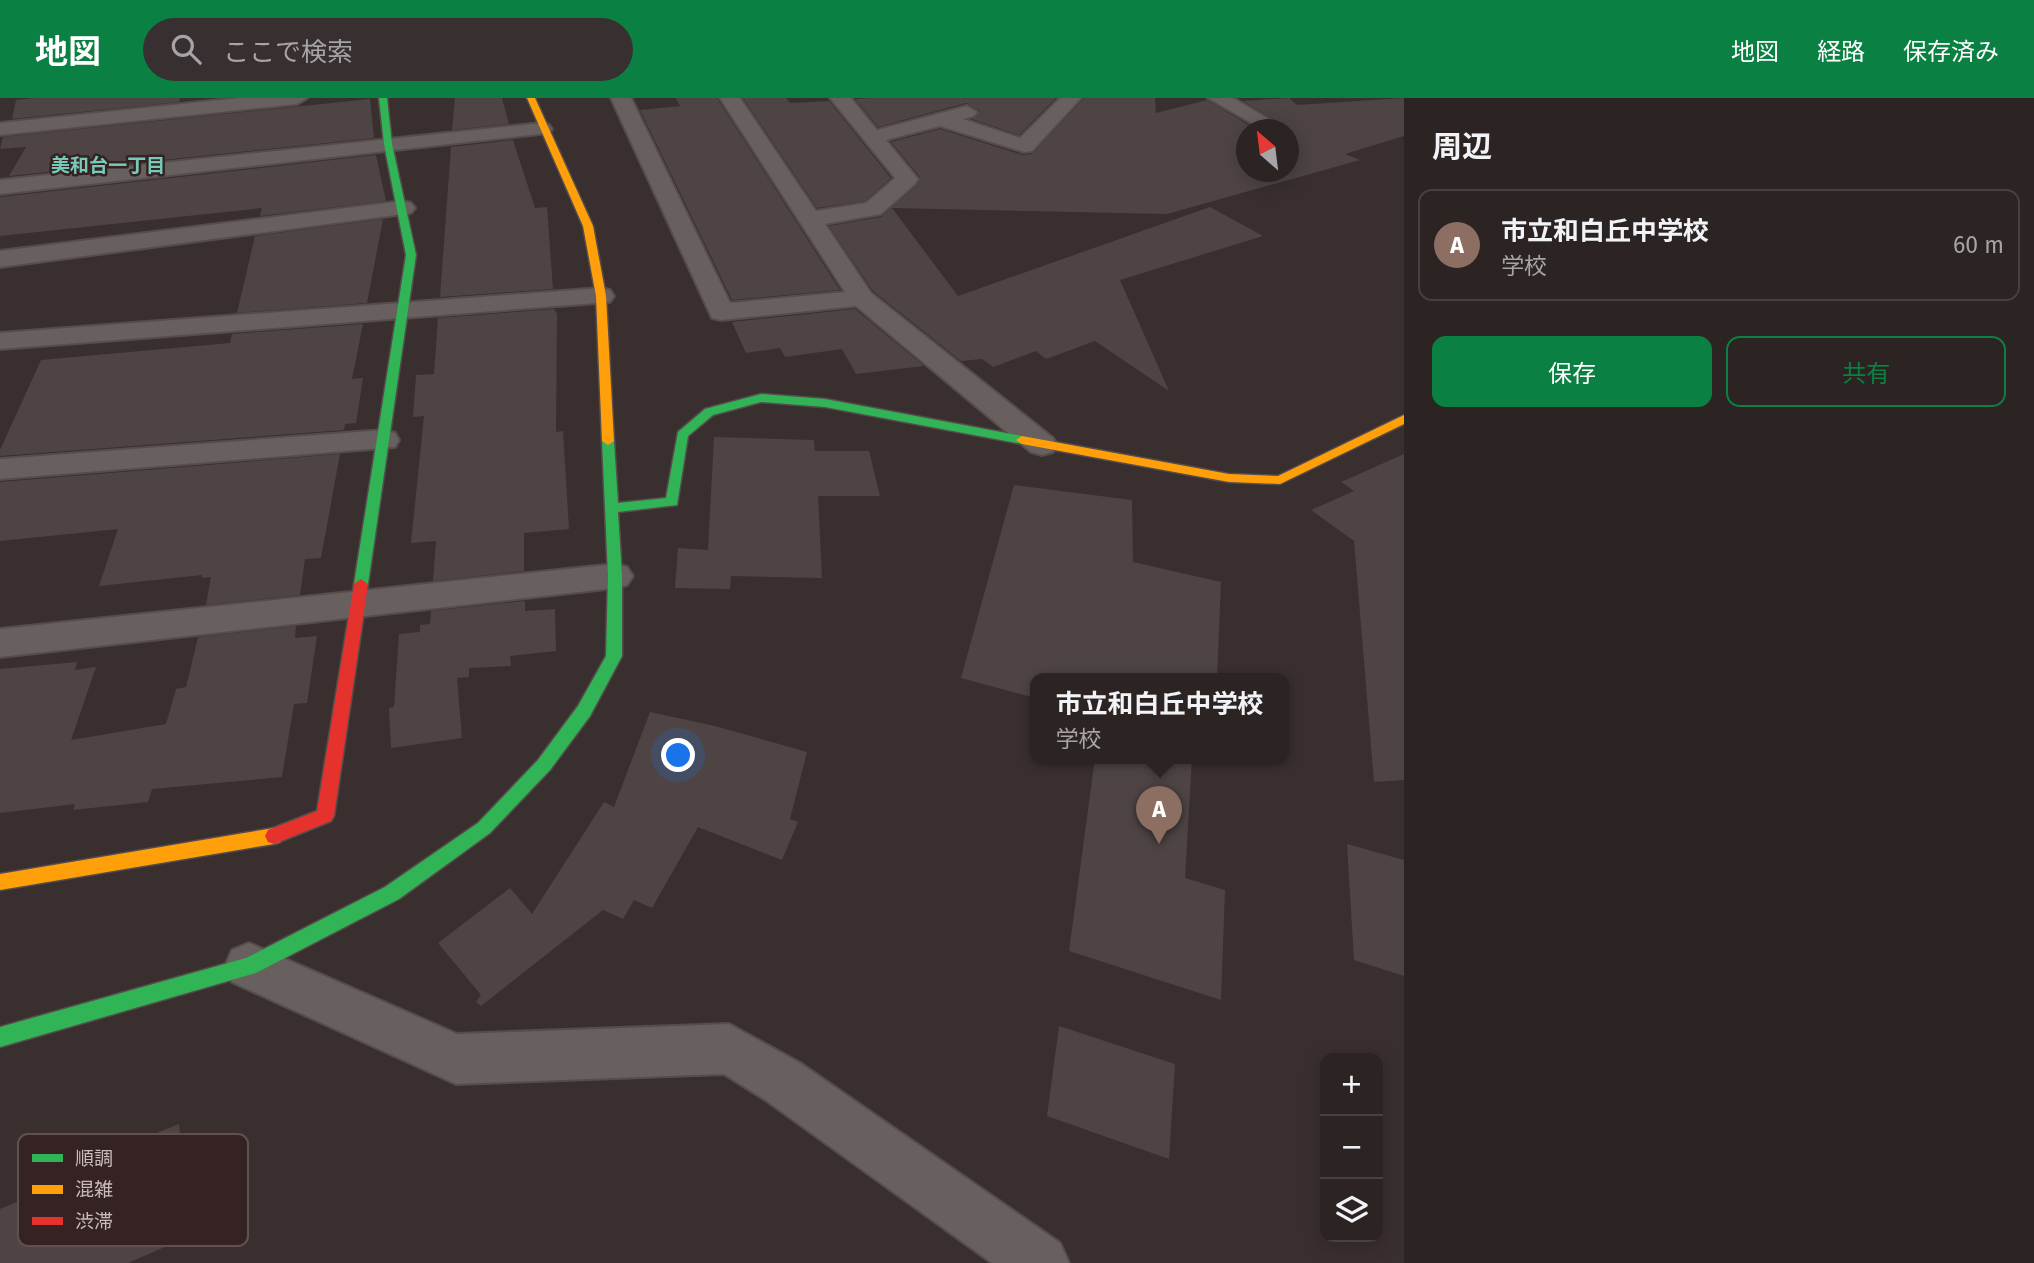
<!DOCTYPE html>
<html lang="ja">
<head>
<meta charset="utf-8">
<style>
  :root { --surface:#2c2323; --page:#382f30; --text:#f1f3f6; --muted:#a6a4a6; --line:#484041; --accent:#0b8043 }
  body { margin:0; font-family:"Fira Sans","Noto Sans JP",sans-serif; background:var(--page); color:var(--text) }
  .controls { position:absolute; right:21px; bottom:21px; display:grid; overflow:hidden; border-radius:14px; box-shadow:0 4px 18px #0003 }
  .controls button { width:63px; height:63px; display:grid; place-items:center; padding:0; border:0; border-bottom:2px solid var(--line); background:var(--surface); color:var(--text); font:35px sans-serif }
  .compass { position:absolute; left:1236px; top:21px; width:63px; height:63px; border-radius:50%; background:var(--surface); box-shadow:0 4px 18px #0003; rotate:332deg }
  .you { position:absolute; left:679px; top:658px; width:24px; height:24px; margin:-18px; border:5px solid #fff; border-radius:50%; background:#1a73e8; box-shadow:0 0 0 10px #1a73e833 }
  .badge { display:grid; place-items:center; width:46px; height:46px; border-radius:50%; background:var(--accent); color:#fff; font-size:23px; font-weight:700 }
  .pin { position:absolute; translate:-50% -58px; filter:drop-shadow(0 2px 4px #0008) }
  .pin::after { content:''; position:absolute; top:37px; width:24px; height:21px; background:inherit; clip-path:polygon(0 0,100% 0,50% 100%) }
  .popup { position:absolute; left:1030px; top:575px; width:259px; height:91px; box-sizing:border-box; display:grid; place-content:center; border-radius:14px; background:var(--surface); filter:drop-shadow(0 2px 5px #0005); font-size:23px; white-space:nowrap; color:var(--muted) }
  .popup b { font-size:26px; color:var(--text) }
  .popup::after { content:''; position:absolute; left:50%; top:100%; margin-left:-14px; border:14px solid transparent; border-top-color:var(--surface) }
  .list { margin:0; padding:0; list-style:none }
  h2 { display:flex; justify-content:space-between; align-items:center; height:91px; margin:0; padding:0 28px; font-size:30px }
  h2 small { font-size:23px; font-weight:400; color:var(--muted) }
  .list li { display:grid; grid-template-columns:46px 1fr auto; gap:21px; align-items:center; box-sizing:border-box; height:112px; margin:0 14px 14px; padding:0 14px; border:2px solid var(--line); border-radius:14px }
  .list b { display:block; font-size:26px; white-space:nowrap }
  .list p { margin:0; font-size:23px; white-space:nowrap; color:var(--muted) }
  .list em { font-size:23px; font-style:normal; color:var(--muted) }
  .actions { display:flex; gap:14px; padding:21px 28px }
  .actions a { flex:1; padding:16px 0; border:2px solid var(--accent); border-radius:14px; text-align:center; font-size:24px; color:var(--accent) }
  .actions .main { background:var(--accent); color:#fff }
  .icon { flex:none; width:38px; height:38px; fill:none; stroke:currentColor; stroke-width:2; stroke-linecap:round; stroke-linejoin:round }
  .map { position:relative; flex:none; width:1404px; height:1165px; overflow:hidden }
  header { display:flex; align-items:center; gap:42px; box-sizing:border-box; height:98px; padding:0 35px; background:var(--accent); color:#fff }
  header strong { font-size:33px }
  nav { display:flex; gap:38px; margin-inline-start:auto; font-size:24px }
  .search { width:490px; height:63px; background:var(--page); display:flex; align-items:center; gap:18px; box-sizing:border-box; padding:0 24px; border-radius:38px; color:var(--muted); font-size:26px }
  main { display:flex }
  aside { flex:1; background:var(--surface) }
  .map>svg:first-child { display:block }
  .building { fill:#4e4444 }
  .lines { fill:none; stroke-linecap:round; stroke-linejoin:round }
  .street-casing { stroke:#554c4c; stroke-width:4 }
  .fast-casing { stroke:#554c4c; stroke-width:3 }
  .slow-casing { stroke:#554c4c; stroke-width:3 }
  .jam-casing { stroke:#554c4c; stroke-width:3 }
  .street { fill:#685f5f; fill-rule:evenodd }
  .fast { fill:#30b455; fill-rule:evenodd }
  .slow { fill:#ff9f0a; fill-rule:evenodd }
  .jam { fill:#e5322d; fill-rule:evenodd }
  .labels { text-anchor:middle; stroke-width:5; stroke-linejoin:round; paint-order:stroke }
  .far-neighbourhood-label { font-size:19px; font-weight:bold; fill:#75cab9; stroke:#352223 }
  .key { fill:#352223; stroke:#625050; stroke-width:2 }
  .key-label { font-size:19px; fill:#cababa }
</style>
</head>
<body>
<header>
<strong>地図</strong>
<div class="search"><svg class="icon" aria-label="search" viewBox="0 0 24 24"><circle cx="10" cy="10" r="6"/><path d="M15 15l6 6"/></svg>ここで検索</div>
<nav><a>地図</a><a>経路</a><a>保存済み</a></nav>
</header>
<main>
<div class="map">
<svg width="1404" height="1165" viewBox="0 0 1404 1165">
  <rect width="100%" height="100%" fill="#3a2f2f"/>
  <g class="building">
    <path d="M33 0H180L179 4 12 21 16 2Z"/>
    <path d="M455 0H502L509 26 452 32Z"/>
    <path d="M676 0H717L840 192 732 202 640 12 680 8Z"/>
    <path d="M743 0H786L790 5 829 3 891 80 865 103 817 110Z"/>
    <path d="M872 0H1056L1019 37 972 21 980 13 966 5 878 29 855 1Z"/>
    <path d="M1084 0H1155L1156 15 1207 2 1257 32H1247V74H1289V32H1275L1278 24 1243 3 1289 0 1297 7 1404 0V38L1345 56 1360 62 1167 116 892 110 958 198 1210 109 1263 138 1120 182 1169 293 1095 243 1046 261 1036 253 993 269 982 261 961 263 873 193 829 128 881 119 917 87 920 79 891 44 940 31 1023 57 1032 56Z"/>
    <path d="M370 1 374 40 9 78 26 49 0 51 3 39Z"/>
    <path d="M513 42 535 110 547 109 553 191 440 199 451 49Z"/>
    <path d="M376 57 386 103 260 118 262 110 0 138V99Z"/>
    <path d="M383 121 367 205 237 215 255 138Z"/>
    <path d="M554 211 557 216 556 334 563 333 569 431 524 435V473L433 483 436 443 411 445 424 318 413 319 416 277 434 276 438 220Z"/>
    <path d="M855 211 924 268 856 276 842 251 785 259 780 250 746 255 732 224Z"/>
    <path d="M363 226 352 281 363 280 356 325 345 326 344 332 0 358V352L41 262 230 245 232 236Z"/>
    <path d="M714 339 814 342 815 353H869L880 398H818L822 480 731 478 730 491 675 490 678 450 708 452Z"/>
    <path d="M340 356 321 460 305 461 300 497 206 507 211 479 202 480V477L99 488 118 431 0 443V384Z"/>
    <path d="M1404 356V682L1374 684 1354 443 1311 412 1354 393 1341 384Z"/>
    <path d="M1014 387 1132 402 1133 464 1221 484 1217 580H1035V600L961 580Z"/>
    <path d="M525 503V513L555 511 556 553 510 558 511 568 469 570V579L457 580 462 640 391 650 389 610 394 609 399 536 420 534V527L430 526 431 513Z"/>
    <path d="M296 528 295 540 317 538 307 605 294 606 282 679 152 691 148 704 73 712 75 706 0 715V571L77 564 75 572 96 569 71 642 166 626 176 591 186 589 198 539Z"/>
    <path d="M650 614 715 628 807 654 790 721 798 724 782 762 698 729 652 810 634 802 623 821 603 812 481 908 476 904 481 897 438 845 510 790 532 816 604 704 614 709Z"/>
    <path d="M1095 660H1192L1185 780 1225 792 1221 902 1069 853Z"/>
    <path d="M1347 746 1404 762V878L1354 862Z"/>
    <path d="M1059 928 1175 966 1169 1061 1047 1018Z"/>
    <path d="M179 1026 190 1138 128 1165H0V1111L42 1094V1081Z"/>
  </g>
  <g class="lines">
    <g class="street-casing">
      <g id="street">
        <path d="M239 0H307L297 6 0 37V25Z"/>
        <path d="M611 0H631L730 205 845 194 720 0H740L816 113 866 105 895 80 830 0H851L877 32 967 8 977 14 974 18 963 21 1020 40 1060 0H1081L1032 53 1024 54 940 28 886 42 918 81 915 86 881 116 825 126 871 195 1053 340 1057 347 1053 354 1042 357 1031 354 856 208 721 222 712 220Z"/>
        <path d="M1208 0H1233L1277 26 1270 32 1260 30Z"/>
        <path d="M542 25 549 27 552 31 549 35 0 96V82Z"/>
        <path d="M403 103 411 105 415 110 411 115 0 169V153Z"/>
        <path d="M601 190 610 192 614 198 610 204 0 251V235Z"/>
        <path d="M384 332 395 335 399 342 395 349 0 381V361Z"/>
        <path d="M615 466 627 469 633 478 627 487 615 490 0 559V531Z"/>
        <path d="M249 845 457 936 729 926 800 965 1060 1145 1069 1165H992L764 1001 724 976 456 986 232 884 225 868 232 852Z"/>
      </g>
    </g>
    <g class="fast-casing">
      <g id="fast">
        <path d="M379 0H387L392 46 416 157 368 486 361 491 354 486 406 157 384 46Z"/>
        <path d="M761 296 825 301 1022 338 1028 342 1022 346 825 309 761 304 713 317 688 338 677 407 618 414 622 478V558L590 618 550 672 490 735 399 801 256 875 0 949V929L246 860 385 789 478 725 538 662 578 608 606 558 608 478 602 343 608 339 614 343 618 405 666 400 678 334 705 311Z"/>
      </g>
    </g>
    <g class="slow-casing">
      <g id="slow">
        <path d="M527 0H535L593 128 606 198 614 343 608 347 602 343 596 198 583 128Z"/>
        <path d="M1404 317V326L1280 386 1229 384 1022 346 1016 342 1022 338 1229 376 1278 378Z"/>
        <path d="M274 730 280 732 283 738 280 744 274 746 0 792V776Z"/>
      </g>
    </g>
    <g class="jam-casing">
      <path id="jam" d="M361 481 368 486 334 718 331 723 274 746 268 744 265 738 268 732 317 713 354 486Z"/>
    </g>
    <use href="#street" class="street"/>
    <use href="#fast" class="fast"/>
    <use href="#slow" class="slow"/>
    <use href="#jam" class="jam"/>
  </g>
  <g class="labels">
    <g class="far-neighbourhood-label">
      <text x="108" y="74">美和台一丁目</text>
    </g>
  </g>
  <rect x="18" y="1036" width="230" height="112" rx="10" class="key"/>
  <rect x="32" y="1056" width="31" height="8" fill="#30b455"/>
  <rect x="32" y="1087" width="31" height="9" fill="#ff9f0a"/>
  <rect x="32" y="1119" width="31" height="8" fill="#e5322d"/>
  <g class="key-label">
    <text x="75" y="1067">順調</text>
    <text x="75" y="1098">混雑</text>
    <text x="75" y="1130">渋滞</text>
  </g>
</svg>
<div class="controls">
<button>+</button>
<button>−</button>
<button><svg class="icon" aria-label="layers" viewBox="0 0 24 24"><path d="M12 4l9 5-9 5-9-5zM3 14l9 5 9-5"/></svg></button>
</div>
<svg class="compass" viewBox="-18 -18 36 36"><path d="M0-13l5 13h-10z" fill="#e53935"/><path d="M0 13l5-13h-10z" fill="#a6a4a6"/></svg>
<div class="you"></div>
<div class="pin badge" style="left:1159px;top:746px;background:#8d6e63">A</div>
<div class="popup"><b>市立和白丘中学校</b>学校</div>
</div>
<aside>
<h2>周辺<small></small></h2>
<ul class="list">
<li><span class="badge" style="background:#8d6e63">A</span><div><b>市立和白丘中学校</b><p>学校</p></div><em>60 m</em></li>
</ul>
<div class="actions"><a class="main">保存</a><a>共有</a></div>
</aside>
</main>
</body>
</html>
